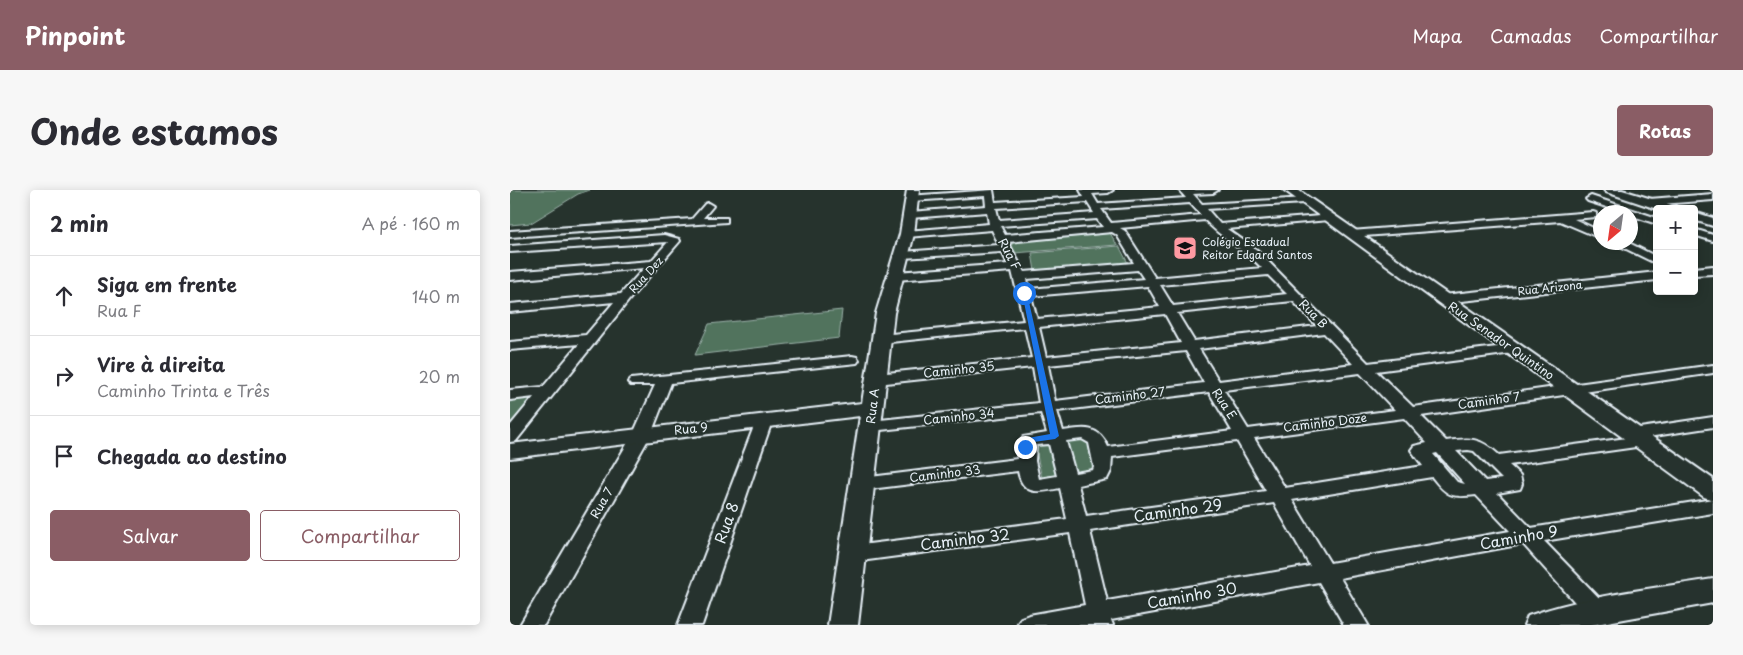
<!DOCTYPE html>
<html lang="pt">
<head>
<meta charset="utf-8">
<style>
  :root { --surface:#fff; --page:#f7f7f7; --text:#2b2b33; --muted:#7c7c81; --line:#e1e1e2; --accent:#8a5d65 }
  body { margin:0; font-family:"Playpen Sans",sans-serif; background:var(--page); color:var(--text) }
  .controls { position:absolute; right:15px; top:15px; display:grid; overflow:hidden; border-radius:5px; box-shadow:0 2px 12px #0003 }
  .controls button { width:45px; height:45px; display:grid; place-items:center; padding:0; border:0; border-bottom:1px solid var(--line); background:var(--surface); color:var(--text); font:25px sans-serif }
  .compass { position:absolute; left:1083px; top:15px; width:45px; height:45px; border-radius:50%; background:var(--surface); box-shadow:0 2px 12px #0003; rotate:209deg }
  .stop { position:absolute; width:15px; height:15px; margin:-11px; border:4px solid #1a73e8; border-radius:50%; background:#fff }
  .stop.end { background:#1a73e8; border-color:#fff; box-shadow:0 1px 5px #0008 }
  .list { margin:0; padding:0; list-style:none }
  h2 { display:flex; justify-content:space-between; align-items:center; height:65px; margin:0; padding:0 20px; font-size:21px }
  h2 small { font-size:16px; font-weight:400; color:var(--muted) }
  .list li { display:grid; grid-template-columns:32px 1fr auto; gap:15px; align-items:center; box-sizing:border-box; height:80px; padding:0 20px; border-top:1px solid var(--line) }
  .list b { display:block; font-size:19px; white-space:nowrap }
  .list p { margin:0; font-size:16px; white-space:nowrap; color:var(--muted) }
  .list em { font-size:16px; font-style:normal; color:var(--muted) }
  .actions { display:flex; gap:10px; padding:15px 20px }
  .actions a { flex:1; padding:11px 0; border:1px solid var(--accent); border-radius:5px; text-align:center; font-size:18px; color:var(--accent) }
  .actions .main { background:var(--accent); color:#fff }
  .icon { flex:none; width:28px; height:28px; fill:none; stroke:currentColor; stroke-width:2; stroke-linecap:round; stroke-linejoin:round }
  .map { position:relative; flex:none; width:1203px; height:435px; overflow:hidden; border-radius:5px }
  header { display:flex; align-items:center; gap:30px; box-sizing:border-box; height:70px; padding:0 25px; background:var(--accent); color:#fff }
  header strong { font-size:24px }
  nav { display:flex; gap:28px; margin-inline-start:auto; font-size:18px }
  .intro { display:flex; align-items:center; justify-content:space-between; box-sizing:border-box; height:120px; padding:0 30px }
  h1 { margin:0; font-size:35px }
  .button { padding:12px 22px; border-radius:5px; background:var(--accent); color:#fff; font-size:18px; font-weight:700 }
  main { display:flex; gap:30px; padding:0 30px }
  aside { flex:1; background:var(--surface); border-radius:5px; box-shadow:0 2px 12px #0003 }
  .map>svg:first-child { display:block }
  .green { fill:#51735d; stroke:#9cb2aa }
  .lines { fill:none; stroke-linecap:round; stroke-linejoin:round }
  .minor-casing { stroke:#e8f1f8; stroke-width:4 }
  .tertiary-casing { stroke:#e8f1f8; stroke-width:4 }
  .minor { fill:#26332d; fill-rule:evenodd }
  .tertiary { fill:#26332d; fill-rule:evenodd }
  .route { fill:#1a73e8 }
  .labels { text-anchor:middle; stroke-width:4; stroke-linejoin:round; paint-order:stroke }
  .far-poi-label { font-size:11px; fill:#e8f1f8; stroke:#26332d; text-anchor:start }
  .far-street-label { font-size:11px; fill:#e8f1f8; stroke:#26332d }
  .street-label { font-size:12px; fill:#e8f1f8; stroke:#26332d }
  .near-street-label { font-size:15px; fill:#e8f1f8; stroke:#26332d }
</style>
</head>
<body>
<header>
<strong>Pinpoint</strong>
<nav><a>Mapa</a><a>Camadas</a><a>Compartilhar</a></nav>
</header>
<div class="intro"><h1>Onde estamos</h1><a class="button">Rotas</a></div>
<main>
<aside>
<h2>2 min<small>A pé · 160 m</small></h2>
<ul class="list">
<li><svg class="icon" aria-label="ahead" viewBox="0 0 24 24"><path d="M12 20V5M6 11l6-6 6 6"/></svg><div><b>Siga em frente</b><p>Rua F</p></div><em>140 m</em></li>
<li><svg class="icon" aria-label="right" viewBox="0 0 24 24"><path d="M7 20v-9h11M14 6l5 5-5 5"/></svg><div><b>Vire à direita</b><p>Caminho Trinta e Três</p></div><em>20 m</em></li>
<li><svg class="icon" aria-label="arrive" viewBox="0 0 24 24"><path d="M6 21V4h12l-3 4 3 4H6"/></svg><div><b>Chegada ao destino</b></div></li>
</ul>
<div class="actions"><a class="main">Salvar</a><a>Compartilhar</a></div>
</aside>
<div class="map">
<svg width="1203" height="435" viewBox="0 0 1203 435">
  <rect width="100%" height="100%" fill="#26332d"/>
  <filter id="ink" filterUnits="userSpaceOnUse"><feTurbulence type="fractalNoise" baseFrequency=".02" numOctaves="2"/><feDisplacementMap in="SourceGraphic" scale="10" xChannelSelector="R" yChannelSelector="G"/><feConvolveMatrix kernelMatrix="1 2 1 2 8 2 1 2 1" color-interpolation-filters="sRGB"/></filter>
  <g filter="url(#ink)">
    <g class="green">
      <path d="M0 0H80L68 4 21 33 0 35Z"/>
      <path d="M600 43 607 55 504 63 501 51Z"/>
      <path d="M609 56 618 73 525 81 522 63Z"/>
      <path d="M332 120 329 148 185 165 199 134Z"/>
      <path d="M28 206 0 241V209Z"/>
      <path d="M579 246 588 280 532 288 524 252Z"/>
    </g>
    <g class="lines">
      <g class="minor-casing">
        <g id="minor">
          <path d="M483 0 485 12 574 7 570 0H603L598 3 582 4 588 14 676 8 669 0H708L703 3 683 4 692 14 797 8 799 10 794 13 697 19 710 34 823 25V29L819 30 717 39 747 60 858 173 1003 155 1008 156 1010 159 1008 162 1003 163 866 181 903 217 1203 175V183L911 226 936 251C961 248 969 247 989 265L1117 248 1114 244 1117 240 1123 239 1203 227V237L1138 247 1142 251 1139 255 1133 256 999 275 1010 285 1012 294 1010 299 987 303 1021 338 1203 309V323L1034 351 1095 414 1099 421 1095 428 1087 431 1079 428 1013 354 830 388 858 435H834L809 392 601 430 603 435H507L511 428 519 425 575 415 560 343 343 372 336 370 332 364 336 358 343 356 557 329 550 298C530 302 513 307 508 281L352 300 345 299 343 294 345 289 352 288 507 269 509 254 513 247 537 243 531 223 361 241 355 240 353 236 355 232 361 231 529 213 523 177 367 194 362 192 359 189 362 186 367 184 522 168 515 138 371 153 364 149 371 145 514 131 502 81 386 90 380 86 386 82 498 74 492 62 392 68 386 65 392 62 489 55 482 40 397 47 392 44 397 41 479 34 477 22 400 28 395 25 400 22 476 16 475 6 401 11 398 10V6ZM577 12 584 23 489 30 486 18ZM680 13 691 25 601 33 591 19ZM587 29 593 37 495 45 490 36ZM695 30C712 49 735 60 752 78L645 88 615 41 610 38ZM602 42 607 45 624 73 514 82 498 52ZM628 80 634 89 519 99 517 89ZM758 85 777 104 663 116 650 95ZM638 96 650 117 527 129 521 106ZM783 111 807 136 684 151 667 123ZM655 124 671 153 536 167 529 137ZM814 143 843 174 709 191 689 159ZM676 161 694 193 545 211 538 175ZM850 183 885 220 738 239 714 200ZM699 202 722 241 598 257C588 234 573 238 553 241L547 221ZM894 228 917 253 904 256 901 260 913 276 775 298 744 248ZM572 249 579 253 584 277 583 280 565 283 556 251ZM727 251 756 301 576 326 568 295 597 289 601 281 602 267ZM539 254 547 286 529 289 525 271 526 255ZM958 260 964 261 992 289 975 291 946 261ZM927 263 955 294 947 292 923 264ZM922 287C937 306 941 308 966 305L1000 341 820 373 782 310ZM764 313 800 376 597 411 580 341Z"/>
          <path d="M1203 4V10L1139 15 1134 12 1139 9Z"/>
          <path d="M1081 6 1147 28V34L1120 25V22H1112L1078 11 1076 9Z"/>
          <path d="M198 13 203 16 193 28H217V32L0 47V41L182 29 195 14Z"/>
          <path d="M1083 22 1086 23V27L1064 29 1090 41V48L1050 31 841 47 836 44 841 41Z"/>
          <path d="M1184 39 1203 45V51L1184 45Z"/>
          <path d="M154 45 169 49 170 51 119 110 6 251 0 252V236L24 207 0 210V200L33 197 69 154 0 160V152L76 145 104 112 0 122V114L111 104 134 78 0 90V82L141 71 158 52 0 62V56Z"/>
          <path d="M1102 52H1117L1147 67V74Z"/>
          <path d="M1203 76V84L1184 85V78Z"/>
          <path d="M1147 82V90L933 113 927 109 933 105Z"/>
          <path d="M342 166 347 167 349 170 347 173 161 193 141 244 34 435H10L123 244 145 195H121L118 192 121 189Z"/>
          <path d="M254 226 260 227 262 231 192 435H168L246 231 248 227Z"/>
        </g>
      </g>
      <g class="tertiary-casing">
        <g id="tertiary">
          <path d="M397 0H409L404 44 384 123 348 435H318L350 226 0 268V254L352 213 366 123 390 44Z"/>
          <path d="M774 0H788L1203 289V310L1194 307Z"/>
          <path d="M1094 0H1112L1165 16 1167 19H1147L1096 2Z"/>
          <path d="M1184 22 1203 28V36L1184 30Z"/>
          <path d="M1203 389V413L1081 435H1014L1018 426C1077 405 1142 399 1203 389Z"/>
        </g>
      </g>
      <use href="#minor" class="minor"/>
      <use href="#tertiary" class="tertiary"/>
    </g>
  </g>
  <path class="route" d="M512 102 517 103 549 246 545 249 524 252 515 260 511 257 518 248 540 244Z"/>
  <defs>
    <g id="school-square" transform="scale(1.25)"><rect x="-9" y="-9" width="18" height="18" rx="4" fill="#ff9aa2" stroke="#26332d"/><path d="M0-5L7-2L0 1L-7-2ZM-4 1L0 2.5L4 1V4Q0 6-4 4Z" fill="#111"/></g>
  </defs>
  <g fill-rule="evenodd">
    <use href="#school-square" x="675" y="58"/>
  </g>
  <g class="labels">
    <g class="far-poi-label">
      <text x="692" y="56">Colégio Estadual<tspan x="692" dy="13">Reitor Edgard Santos</tspan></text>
    </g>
    <g class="far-street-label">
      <text transform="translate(136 85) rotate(-48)" y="4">Rua Dez</text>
      <text transform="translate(1040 98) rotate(-6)" y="4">Rua Arizona</text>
    </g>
    <g class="street-label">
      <text transform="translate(499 64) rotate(62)" y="4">Rua F</text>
      <text transform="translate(803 124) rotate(46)" y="4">Rua B</text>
      <text transform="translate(991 151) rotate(35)" y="4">Rua Senador Quintino</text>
      <text transform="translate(449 180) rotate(-6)" y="4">Caminho 35</text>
      <text transform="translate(620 206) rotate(-7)" y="4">Caminho 27</text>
      <text transform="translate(979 211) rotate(-8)" y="4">Caminho 7</text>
      <text transform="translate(714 214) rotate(57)" y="4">Rua E</text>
      <text transform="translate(363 216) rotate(-83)" y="4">Rua A</text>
      <text transform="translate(449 227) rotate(-6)" y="4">Caminho 34</text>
      <text transform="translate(815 233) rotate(-7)" y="4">Caminho Doze</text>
      <text transform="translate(181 239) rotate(-6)" y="4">Rua 9</text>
      <text transform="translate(435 284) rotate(-7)" y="4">Caminho 33</text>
      <text transform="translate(92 313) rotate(-60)" y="4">Rua 7</text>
    </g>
    <g class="near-street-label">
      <text transform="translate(668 321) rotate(-8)" y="5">Caminho 29</text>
      <text transform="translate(217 333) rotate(-70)" y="5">Rua 8</text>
      <text transform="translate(1009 348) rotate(-10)" y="5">Caminho 9</text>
      <text transform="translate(455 350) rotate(-7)" y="5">Caminho 32</text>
      <text transform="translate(682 406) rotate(-10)" y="5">Caminho 30</text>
    </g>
  </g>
</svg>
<div class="controls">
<button>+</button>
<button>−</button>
</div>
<svg class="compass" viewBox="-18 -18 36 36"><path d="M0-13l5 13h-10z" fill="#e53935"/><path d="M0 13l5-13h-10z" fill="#7c7c81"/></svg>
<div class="stop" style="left:514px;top:103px"></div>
<div class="stop end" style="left:515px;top:257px"></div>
</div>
</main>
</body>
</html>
